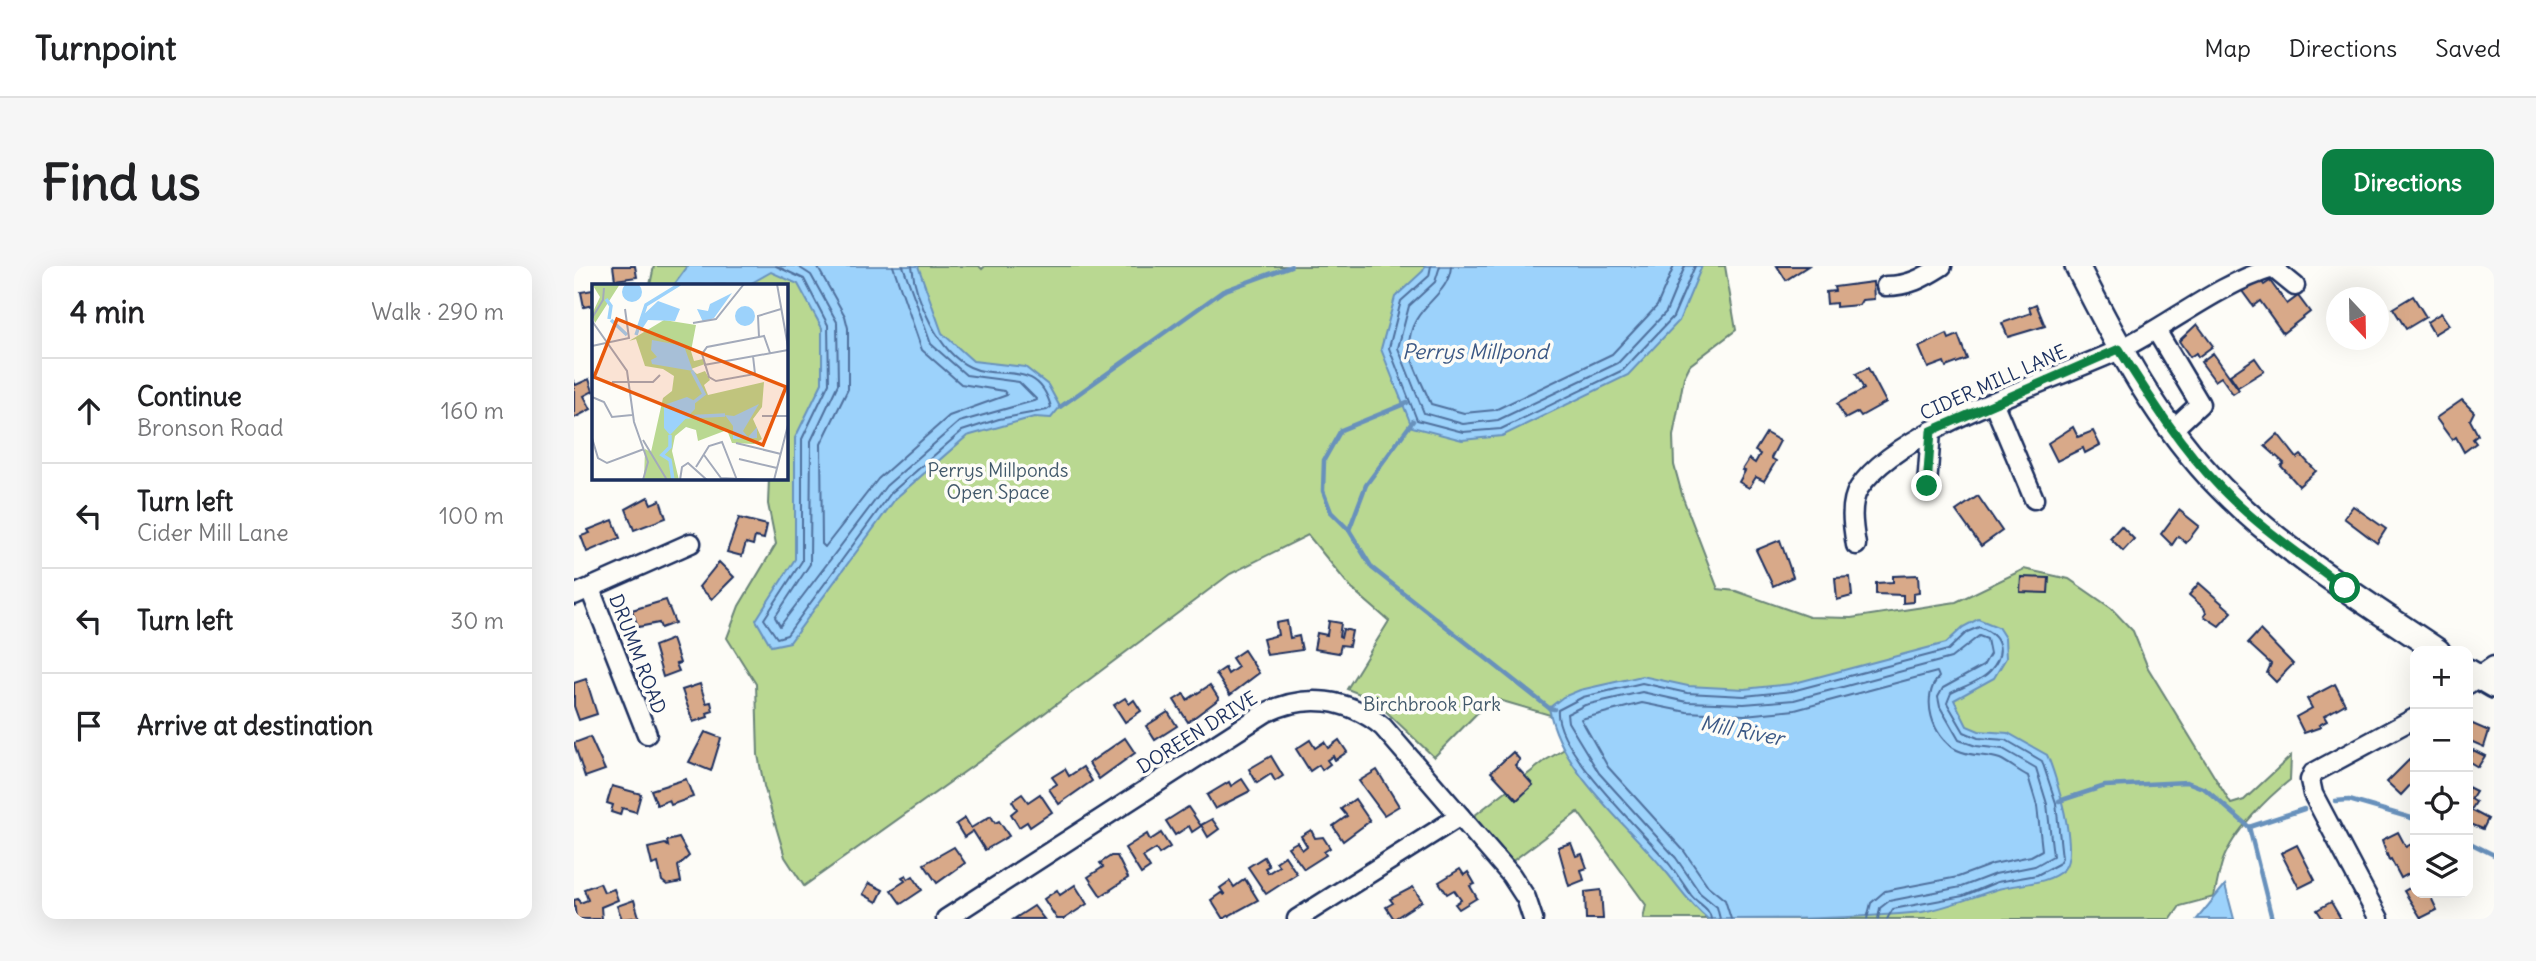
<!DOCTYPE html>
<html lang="en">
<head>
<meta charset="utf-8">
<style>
  :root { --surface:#fff; --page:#f6f6f6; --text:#202124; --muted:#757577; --line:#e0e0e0; --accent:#0b8043 }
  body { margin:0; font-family:Delius,sans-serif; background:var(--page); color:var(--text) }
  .controls { position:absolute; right:21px; bottom:21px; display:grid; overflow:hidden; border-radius:14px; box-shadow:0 7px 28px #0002 }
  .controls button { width:63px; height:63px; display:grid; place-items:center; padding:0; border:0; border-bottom:2px solid var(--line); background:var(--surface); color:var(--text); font:35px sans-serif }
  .compass { position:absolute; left:1752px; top:21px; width:63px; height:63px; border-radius:50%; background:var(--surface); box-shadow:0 7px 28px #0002; rotate:158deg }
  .stop { position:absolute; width:21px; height:21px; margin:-16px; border:5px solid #0b8043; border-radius:50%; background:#fff }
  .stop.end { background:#0b8043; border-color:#fff; box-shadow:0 2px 7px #0008 }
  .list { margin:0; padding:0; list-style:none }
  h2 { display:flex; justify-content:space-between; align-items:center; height:91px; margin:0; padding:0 28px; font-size:30px }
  h2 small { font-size:23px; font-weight:400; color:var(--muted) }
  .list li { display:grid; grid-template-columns:46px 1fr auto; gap:21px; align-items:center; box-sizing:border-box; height:105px; padding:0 28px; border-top:2px solid var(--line) }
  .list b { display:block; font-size:26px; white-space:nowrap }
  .list p { margin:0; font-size:23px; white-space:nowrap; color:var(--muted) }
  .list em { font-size:23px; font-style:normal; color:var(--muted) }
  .icon { flex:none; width:38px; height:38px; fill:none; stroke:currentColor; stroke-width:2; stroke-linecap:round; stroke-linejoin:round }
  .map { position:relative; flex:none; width:1920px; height:653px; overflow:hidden; border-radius:14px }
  header { display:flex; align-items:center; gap:42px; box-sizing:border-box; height:98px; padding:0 35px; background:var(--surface); border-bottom:2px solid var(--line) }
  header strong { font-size:33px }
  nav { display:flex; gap:38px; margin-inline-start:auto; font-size:24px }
  .intro { display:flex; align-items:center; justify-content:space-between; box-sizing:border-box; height:168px; padding:0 42px }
  h1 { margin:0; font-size:49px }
  .button { padding:18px 32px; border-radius:14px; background:var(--accent); color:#fff; font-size:24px; font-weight:700 }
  main { display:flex; gap:42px; padding:0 42px }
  aside { flex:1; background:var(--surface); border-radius:14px; box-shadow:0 7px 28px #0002 }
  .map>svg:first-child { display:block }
  .green { fill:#b9d891; stroke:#6a8478; stroke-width:2 }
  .water { fill:#9cd2fb; stroke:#6891bc; stroke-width:2 }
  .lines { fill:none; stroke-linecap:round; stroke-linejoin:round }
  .shore { stroke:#4f709d; stroke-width:2 }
  .stream { stroke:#6891bc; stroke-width:4.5 }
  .building { fill:#d8a989; stroke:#1b2f5e; stroke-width:2 }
  .minor-casing { stroke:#1b2f5e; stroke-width:23 }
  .major-casing { stroke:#1b2f5e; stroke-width:28 }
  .minor { stroke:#fdfcf7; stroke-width:18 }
  .major { stroke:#fdfcf7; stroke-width:23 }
  .route { stroke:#0b8043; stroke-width:9 }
  .labels { text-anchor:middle; stroke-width:7; stroke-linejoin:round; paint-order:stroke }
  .street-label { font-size:19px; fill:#1b2f5e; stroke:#fdfcf7 }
  .park-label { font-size:19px; fill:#42596b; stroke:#fdfcf7 }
  .water-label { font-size:21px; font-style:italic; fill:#3b5885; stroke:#fdfcf7 }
  .inset-river { fill:none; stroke:#9cd2fb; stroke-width:3.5 }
  .inset-road { fill:none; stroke:#a3aaba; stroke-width:2 }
  .view { fill:#e8590c; fill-opacity:0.15; stroke:#e8590c; stroke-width:3.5 }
  .inset-edge { fill:none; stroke:#1b2f5e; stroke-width:3.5 }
</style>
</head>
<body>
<header>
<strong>Turnpoint</strong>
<nav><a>Map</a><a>Directions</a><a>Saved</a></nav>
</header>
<div class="intro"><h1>Find us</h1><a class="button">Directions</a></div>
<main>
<aside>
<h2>4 min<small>Walk · 290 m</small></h2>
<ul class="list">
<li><svg class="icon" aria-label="ahead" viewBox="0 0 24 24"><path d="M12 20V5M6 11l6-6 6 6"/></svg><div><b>Continue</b><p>Bronson Road</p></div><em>160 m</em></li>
<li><svg class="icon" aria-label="left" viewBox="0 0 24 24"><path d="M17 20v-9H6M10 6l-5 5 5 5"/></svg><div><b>Turn left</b><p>Cider Mill Lane</p></div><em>100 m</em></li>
<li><svg class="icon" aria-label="left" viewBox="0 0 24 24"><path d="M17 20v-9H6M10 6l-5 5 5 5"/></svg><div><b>Turn left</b></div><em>30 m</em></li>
<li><svg class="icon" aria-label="arrive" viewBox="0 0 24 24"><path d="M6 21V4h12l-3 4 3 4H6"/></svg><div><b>Arrive at destination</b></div></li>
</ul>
</aside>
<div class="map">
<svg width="1920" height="653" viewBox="0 0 1920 653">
  <rect width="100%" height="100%" fill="#fdfcf7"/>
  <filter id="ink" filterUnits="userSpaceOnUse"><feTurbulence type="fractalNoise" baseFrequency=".0143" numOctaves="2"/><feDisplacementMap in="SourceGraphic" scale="14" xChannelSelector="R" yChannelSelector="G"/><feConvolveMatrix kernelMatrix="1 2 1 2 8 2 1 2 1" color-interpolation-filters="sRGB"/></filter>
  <g filter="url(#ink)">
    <path class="green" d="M80 0H405L408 3 411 0H1151L1162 64 1116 99 1110 111 1099 170 1100 199 1109 232 1144 323 1162 325 1235 351 1277 352 1382 336 1450 303 1495 313 1537 342 1559 365 1574 402 1657 538 1670 534 1717 490 1716 514C1693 532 1660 565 1649 594 1645 605 1643 619 1640 631L1606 640 1597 653H1069L1072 639 1004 546 924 606 883 563 972 494 1004 475 1000 456 918 432 860 491 799 433 773 423 815 355 777 322 734 269 656 308 424 482 230 620 211 591 190 520 184 489 182 418 153 372 165 340 202 278 194 238 195 212H212V19H76Z"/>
    <g class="water">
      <path d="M114 0H344L368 67 399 95 451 101 474 119 486 141 477 152 460 151 393 170 322 232 216 376 197 380 182 354 221 293V172L248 117V62L224 18 197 6 174 19H100Z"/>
      <path d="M851 0H1128L1105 55 1054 109 928 170 888 174 838 161 807 83 821 31 849 5Z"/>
      <path d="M1404 353 1424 361 1431 372 1432 392 1420 412 1380 434 1393 460 1405 465 1434 467 1473 489C1482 508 1505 586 1490 603 1474 619 1445 617 1424 623 1398 631 1375 641 1348 646 1278 653 1204 653 1134 653 1114 637 1104 619 1088 601 1048 553 987 506 975 442L989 431 1006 424 1068 410 1114 420 1170 423 1217 418 1372 377 1389 361Z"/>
      <path d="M1651 619 1660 653H1623Z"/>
    </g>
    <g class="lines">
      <g class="shore">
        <path d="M202 0 230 13 254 59 255 117 228 173V295L190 353 203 372 213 369 317 227 388 165 425 153 473 144 477 141C464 92 425 115 396 101 365 87 341 32 338 0"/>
        <path d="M223 0 237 9 263 56 264 118 237 175 236 298 201 351 206 360 312 220 385 156 463 134 445 116 392 109 357 78 329 0"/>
        <path d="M243 0 271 50 274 62V123L247 178 248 278 251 281 304 213 375 150 433 129 430 125 387 118 348 84 319 0"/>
        <path d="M857 0 855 10 827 35 815 82 843 154 889 166 927 163 1049 104 1099 51 1121 0"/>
        <path d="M866 0 861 16 835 40 824 82 850 147 889 158 924 154 1044 97 1092 46 1111 0"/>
        <path d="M877 0C875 33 835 39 835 81 835 94 852 125 857 138L890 147 921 144 1038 88 1083 40 1100 0"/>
        <path d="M1137 653C1136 642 1124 638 1117 629 1110 619 1103 608 1096 599 1070 566 980 484 984 444L1009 431 1068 417 1113 427 1170 430 1218 425 1374 384 1393 366 1405 361C1427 369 1433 386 1416 405 1408 415 1388 421 1377 427L1373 437 1390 466 1404 472 1432 474 1468 495 1482 537 1488 592 1484 598 1463 609 1423 616 1389 630 1319 643 1313 653"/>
        <path d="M1146 653 1143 641 1126 627 1102 592 1025 507 994 456 993 448 1011 439 1068 426 1113 436 1170 438 1220 434 1377 392 1405 370 1413 373 1416 388 1409 400 1369 422 1364 431 1366 441 1385 474 1402 480 1429 483 1462 502 1473 538 1479 590 1461 600 1421 608 1387 621 1315 635 1306 642 1304 653"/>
        <path d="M1157 653 1151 634 1134 620 1110 585 1034 501 1007 453 1068 437 1113 446 1170 449 1221 444 1363 406 1365 411C1346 431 1358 472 1383 484 1397 491 1412 488 1426 493 1435 497 1444 505 1454 510L1463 540 1468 584 1457 590 1419 598 1384 611 1311 625 1297 637 1293 653"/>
      </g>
      <g class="stream">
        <path d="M486 141 649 25 717 0"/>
        <path d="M839 155 792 219 775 264 798 302 975 442 980 443"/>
        <path d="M775 264 757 246 749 225 750 194 767 164 833 137"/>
        <path d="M1485 535 1531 520 1613 516 1631 523 1675 561 1698 653"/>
        <path d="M1761 535 1775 534 1841 553"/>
        <path d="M1675 561 1730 543"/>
        <path d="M1894 576 1920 589"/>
      </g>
    </g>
    <g class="building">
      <path d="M39 0H61L63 11 41 14Z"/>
      <path d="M1203 0H1234L1212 14Z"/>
      <path d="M1685 12 1690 19 1696 15 1713 38 1724 30 1736 46 1709 67 1686 35 1679 40 1668 25Z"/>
      <path d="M1299 16 1300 33 1288 34 1285 39 1262 41V37L1253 38 1252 26 1261 25 1260 21Z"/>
      <path d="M19 24V39L10 41 7 26Z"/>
      <path d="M1839 30 1852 51 1832 63 1819 42Z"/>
      <path d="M1462 38 1471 60 1434 71 1428 57 1457 47 1455 41Z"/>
      <path d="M1867 47 1875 59 1860 68 1853 56Z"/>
      <path d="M1623 58 1639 80 1624 91 1622 87 1616 91 1605 75Z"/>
      <path d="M1373 68 1375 73 1384 69 1393 93 1372 101 1370 96 1354 102 1345 81Z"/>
      <path d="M1639 87 1665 124 1659 128 1647 111 1641 115 1627 96Z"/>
      <path d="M1681 92 1690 105 1664 121 1656 109Z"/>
      <path d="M1294 102 1312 136 1287 150 1284 146 1271 153 1263 138 1290 123 1282 108Z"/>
      <path d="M15 113 19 125 10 130 17 143 0 152V116L2 119Z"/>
      <path d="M1888 134 1900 146 1896 154 1904 169 1899 173 1902 177 1890 186 1882 171 1878 174 1862 152Z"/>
      <path d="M1499 161 1504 171 1519 165 1526 179 1511 187 1509 182 1483 195 1474 177Z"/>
      <path d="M1192 167 1206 175 1197 192 1202 195 1190 215 1182 211 1175 222 1165 216 1171 205 1168 204 1175 193 1181 197 1186 188 1181 185Z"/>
      <path d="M1704 168 1723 192 1727 189 1742 205 1725 220 1707 200 1710 197 1691 180Z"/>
      <path d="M1404 230 1428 265 1407 280 1382 245Z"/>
      <path d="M74 231 77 238 86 234 92 252 60 264 52 243Z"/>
      <path d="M1779 240 1812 263 1803 277 1770 252Z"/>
      <path d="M1605 244 1625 260 1612 277 1604 270 1598 279 1587 268Z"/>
      <path d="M165 252 193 259 190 273 181 271 179 279 172 277 168 290 153 286Z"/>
      <path d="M39 254 46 272 13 286 7 270 16 267 14 264Z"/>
      <path d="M1547 260 1560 273 1549 285 1536 272Z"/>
      <path d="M1206 274 1219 311 1199 320 1182 284Z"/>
      <path d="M145 296 160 311 138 333 125 321Z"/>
      <path d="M1344 309 1345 327 1339 328V336L1329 337V329L1302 328V317L1319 316V310Z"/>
      <path d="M1276 311 1278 330 1263 334 1261 312Z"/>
      <path d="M1447 311 1475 312 1474 327 1446 326Z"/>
      <path d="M1625 317 1658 346 1645 360 1630 350 1632 347 1630 342 1615 329Z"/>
      <path d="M92 334 101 357 87 362 85 357 64 361 58 344Z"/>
      <path d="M713 355 716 372 725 370 728 384 693 389 689 373 704 369 702 357Z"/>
      <path d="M755 355 767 357 765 371 767 372 769 363 778 365 775 380 767 379 765 387 740 383 743 367 753 369Z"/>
      <path d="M1686 364 1719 398 1702 416 1693 407 1697 398 1674 377Z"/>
      <path d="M98 373 106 397 102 398 105 405 89 411 80 380Z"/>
      <path d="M670 384 685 407 656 429 642 408 651 402 654 408 664 401 658 392Z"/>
      <path d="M12 413 23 448 5 454 0 440V417Z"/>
      <path d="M126 418 132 437 137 436 139 445 133 447 134 451 119 456 108 424Z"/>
      <path d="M1761 418 1771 438 1750 450 1753 455 1745 459 1747 461 1730 467 1722 451 1738 442 1733 433Z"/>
      <path d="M636 419 645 433 614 456 600 434 610 428 613 434Z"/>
      <path d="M551 432 555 438 560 434 567 445 551 456 540 439Z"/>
      <path d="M594 446 603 460 581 474 572 460Z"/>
      <path d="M1894 456 1915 465 1910 481 1894 474Z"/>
      <path d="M131 466 147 472 137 505 115 496Z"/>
      <path d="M16 471 31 504 11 511 0 477Z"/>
      <path d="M551 472 561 487 525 513 515 497Z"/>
      <path d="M736 474 741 482 750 476 754 482 765 474 773 486 761 494 759 490 753 494 756 498 748 504 745 499 736 505 722 483Z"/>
      <path d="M1899 484 1911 490 1904 501 1894 495Z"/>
      <path d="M939 486 946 494 941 499 959 519 943 534 917 506Z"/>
      <path d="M697 490 709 510 701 515 697 508 683 517 675 503Z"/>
      <path d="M1835 494 1841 501V514L1827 529 1813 516Z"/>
      <path d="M509 501 518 515 485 538 475 523 483 518 478 511 491 503 495 510Z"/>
      <path d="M803 504 825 540 810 549 785 515Z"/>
      <path d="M112 513 119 531 97 539 95 534 83 539 77 524Z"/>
      <path d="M668 513 676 525 641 543 633 529 655 516 657 520Z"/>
      <path d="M38 520 67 528 62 546 48 542 46 549 37 546 39 539 33 537Z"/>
      <path d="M1894 521 1902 525 1897 533 1902 536 1897 544 1914 553 1909 563 1894 557Z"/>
      <path d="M448 528 454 536 466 528 478 546 456 561 453 556 445 561 437 548 443 543 438 535Z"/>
      <path d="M781 533 796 555 769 575 759 560 773 550 767 543Z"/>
      <path d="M614 541 627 560 618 566 615 560 601 569 592 555Z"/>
      <path d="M417 550 421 557 425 555 435 570 411 584 399 565 390 571 382 558 391 552 397 562Z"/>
      <path d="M638 553 645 563 634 571 627 559Z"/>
      <path d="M737 564 741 572 749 571 756 582 750 586 752 589 730 603 714 581 723 576 728 584 733 580 727 570Z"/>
      <path d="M1824 566 1832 581 1841 576V604L1827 612 1817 593 1815 594 1808 574Z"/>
      <path d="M587 567 596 581 585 588 582 583 569 591 576 602 567 608 551 582 573 568 576 574Z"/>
      <path d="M105 572 115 590 104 600 107 616 93 619 88 615 84 597 78 599 74 582 91 578 94 580 93 575Z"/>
      <path d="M997 577 1002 590 1008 588 1013 602 1007 604 1010 614 995 620 984 581Z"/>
      <path d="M1723 579 1741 614 1725 622 1707 587Z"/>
      <path d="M380 581 391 597 363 617 350 598Z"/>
      <path d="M537 590H543L554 612 527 630 514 611 529 601 526 597Z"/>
      <path d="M711 590 723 608 692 628 674 601 690 591 695 600 691 602 694 607 705 600 702 596Z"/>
      <path d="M886 603 890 609 894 606 901 618 896 620 903 632 885 643 881 638 887 634 880 624 873 628 865 616Z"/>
      <path d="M332 609 334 613 339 610 348 624 327 638 317 624 331 615 328 611Z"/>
      <path d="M671 613 684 634 649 653 637 634 647 627 651 629 646 622 656 615 660 621Z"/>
      <path d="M26 617 30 626 40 623 44 634 27 641 28 653H2L0 634 4 633 6 637 14 634 10 623Z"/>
      <path d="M295 617 309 624 303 636 289 628Z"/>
      <path d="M501 619 513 638 490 653H483L470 633 483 624 486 629Z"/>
      <path d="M1841 619V627H1855L1863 644 1847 652 1830 625Z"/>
      <path d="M839 621 848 635 820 653 812 641 819 637 816 633Z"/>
      <path d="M1027 624 1029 653H1012L1011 626Z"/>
      <path d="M60 634 65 651 48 653 43 640Z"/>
      <path d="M1757 636 1767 653H1749L1743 644Z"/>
      <path d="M460 640 470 653H440Z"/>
    </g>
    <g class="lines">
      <g class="minor-casing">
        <g id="minor">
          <path d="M1312 20C1335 20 1349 12 1368 0"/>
          <path d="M1582 64 1626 138 1598 164"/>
          <path d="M1420 138 1460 233"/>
          <path d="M1353 220 1357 165"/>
          <path d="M1282 279C1279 261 1275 238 1285 222 1324 162 1478 115 1545 84 1598 58 1642 19 1699 2L1721 20"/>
          <path d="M16 323 73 468"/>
          <path d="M0 329 117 277"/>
          <path d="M1894 418 1920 400"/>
          <path d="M372 653 691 447C732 427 774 432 809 461L937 609 952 632 959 653"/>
          <path d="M723 653 886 550"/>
          <path d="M1805 653 1739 528 1736 514 1739 507 1841 452"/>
        </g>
      </g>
      <g class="major-casing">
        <g id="major">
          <path d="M1503 0C1543 79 1584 158 1647 222 1710 286 1790 335 1864 385"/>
          <path d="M1894 405 1920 420"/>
        </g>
      </g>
      <use href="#minor" class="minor"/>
      <use href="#major" class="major"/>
    </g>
  </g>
  <g class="lines" filter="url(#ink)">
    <path class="route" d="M1353 220 1357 165 1545 83C1576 132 1606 180 1646 221 1683 260 1729 290 1771 322"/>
  </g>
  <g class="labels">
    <g class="street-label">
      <text transform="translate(1419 116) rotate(-24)" y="7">CIDER MILL LANE</text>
      <text transform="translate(64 388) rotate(69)" y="7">DRUMM ROAD</text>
      <text transform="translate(623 466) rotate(-32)" y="7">DOREEN DRIVE</text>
    </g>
    <g class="park-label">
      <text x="424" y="211">Perrys Millponds<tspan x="424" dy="22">Open Space</tspan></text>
      <text x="858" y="445">Birchbrook Park</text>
    </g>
    <g class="water-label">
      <text x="901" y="93">Perrys Millpond</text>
      <text transform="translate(1168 465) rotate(11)" y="7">Mill River</text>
    </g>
  </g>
  <g transform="translate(18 18)">
    <rect width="196" height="196" fill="#fdfcf7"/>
    <path d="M0 0H28L3 39 0 30 8 13ZM72 36 104 41 99 67 102 77 111 75 113 80 99 85 105 90 113 87 118 96 112 101 116 111 172 98 170 123 161 135 170 155 162 160 140 159 135 146 106 157 104 146 94 143 83 152 80 167 87 196H52L53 165 59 168 71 114 80 107 82 92 71 85 53 82 44 55 37 57Z" fill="#b9d891"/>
    <path d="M30 8a10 10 0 1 1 20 0a10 10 0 1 1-20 0ZM140 9 122 34 111 38 105 25 116 27 118 20ZM66 17 88 25 83 37 56 36 48 48 50 32ZM143 32a10 10 0 1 1 20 0a10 10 0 1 1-20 0ZM60 56 92 62 101 87 60 80 59 76 65 73 59 66ZM95 113 103 117V125L78 151 72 144V121ZM167 120 151 147 156 153 165 143V154L141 155V142L133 131 142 132Z" fill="#9cd2fb"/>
    <path class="inset-river" d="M14 15 19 22 17 35M19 36 35 51M44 51 54 21 88 0M100 87 112 110 102 118M93 133 133 131M78 151V163L70 171 78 176 81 196"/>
    <path class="inset-road" d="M185 0 196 63M0 34 11 16 12 4M0 37 35 87 42 138 56 178 51 196M101 39 124 35 152 0M167 53 166 32 189 25M0 62 37 54 33 25M161 72 163 90 124 97 117 93 110 70 115 63 172 52 178 69M112 81 196 66M20 98H61L68 91M0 113 12 118 20 133 40 131M170 132H196M0 154 6 174 15 179 52 165M51 156 75 196M144 159 189 170M112 171 129 194 169 196M147 175 185 184M104 183 117 162 130 158 145 196M88 196 90 183 96 179 115 196M182 196 196 141"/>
    <path class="view" d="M25 35 194 103 171 161 2 93Z"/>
    <rect width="196" height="196" class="inset-edge"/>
  </g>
</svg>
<div class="controls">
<button>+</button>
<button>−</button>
<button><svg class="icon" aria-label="locate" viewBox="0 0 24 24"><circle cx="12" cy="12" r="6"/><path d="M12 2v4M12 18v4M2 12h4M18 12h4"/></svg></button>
<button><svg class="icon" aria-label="layers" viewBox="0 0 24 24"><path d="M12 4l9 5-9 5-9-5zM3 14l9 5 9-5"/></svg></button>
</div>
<svg class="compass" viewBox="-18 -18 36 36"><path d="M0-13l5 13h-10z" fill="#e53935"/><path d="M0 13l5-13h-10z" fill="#757577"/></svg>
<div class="stop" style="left:1771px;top:322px"></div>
<div class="stop end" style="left:1353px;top:220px"></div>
</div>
</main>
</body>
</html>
